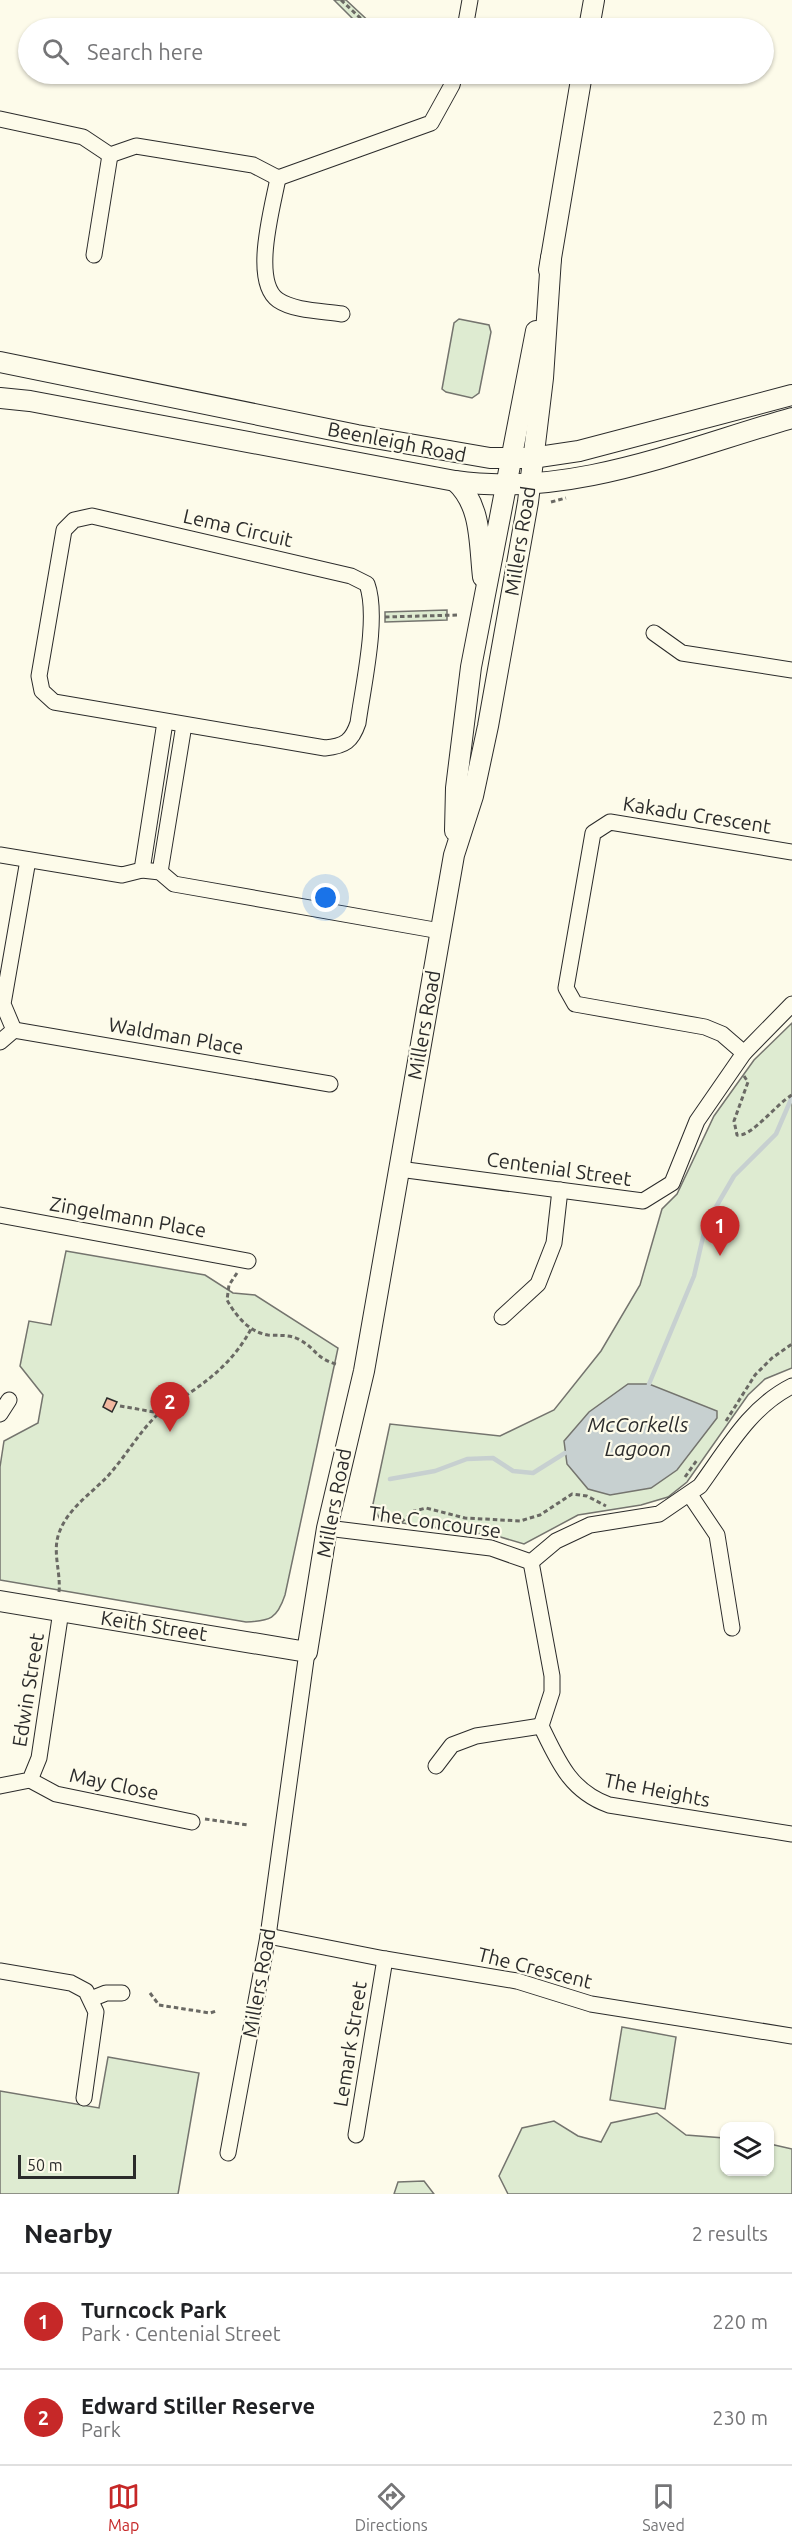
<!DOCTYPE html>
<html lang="en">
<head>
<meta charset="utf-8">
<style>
  :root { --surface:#fff; --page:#f6f6f6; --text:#202124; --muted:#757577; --line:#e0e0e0; --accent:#c62828 }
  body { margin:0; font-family:Ubuntu,sans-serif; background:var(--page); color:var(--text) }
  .controls { position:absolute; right:18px; bottom:18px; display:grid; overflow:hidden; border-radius:12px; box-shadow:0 2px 4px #0004 }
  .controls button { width:54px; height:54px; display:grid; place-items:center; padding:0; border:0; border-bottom:2px solid var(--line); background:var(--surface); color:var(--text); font:30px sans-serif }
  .scale { position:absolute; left:18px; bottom:15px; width:118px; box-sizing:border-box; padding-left:6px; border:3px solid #2b2b2b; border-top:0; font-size:16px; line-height:21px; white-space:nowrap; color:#2b2b2b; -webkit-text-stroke:4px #fdfbea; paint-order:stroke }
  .you { position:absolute; left:326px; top:898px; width:21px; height:21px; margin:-15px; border:4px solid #fff; border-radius:50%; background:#1a73e8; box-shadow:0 0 0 9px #1a73e833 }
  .badge { display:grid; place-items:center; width:39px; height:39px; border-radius:50%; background:var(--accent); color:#fff; font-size:20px; font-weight:700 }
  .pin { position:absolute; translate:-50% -50px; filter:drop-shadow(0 2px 3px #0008) }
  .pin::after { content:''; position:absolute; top:32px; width:21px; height:18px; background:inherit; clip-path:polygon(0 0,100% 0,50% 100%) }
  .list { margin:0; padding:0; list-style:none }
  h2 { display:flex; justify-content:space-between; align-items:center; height:78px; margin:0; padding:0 24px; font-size:26px }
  h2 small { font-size:20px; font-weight:400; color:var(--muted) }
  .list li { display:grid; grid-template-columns:39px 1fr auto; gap:18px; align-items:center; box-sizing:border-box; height:96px; padding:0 24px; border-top:2px solid var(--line) }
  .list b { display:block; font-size:22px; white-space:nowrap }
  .list p { margin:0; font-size:20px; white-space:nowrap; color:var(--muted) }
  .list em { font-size:20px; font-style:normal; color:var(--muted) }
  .icon { flex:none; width:33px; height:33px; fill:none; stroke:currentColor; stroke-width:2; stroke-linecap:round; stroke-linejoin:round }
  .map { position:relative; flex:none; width:792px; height:2194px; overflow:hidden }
  .search { position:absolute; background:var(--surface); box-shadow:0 2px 4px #0004; left:18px; right:18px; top:18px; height:66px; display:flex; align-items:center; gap:15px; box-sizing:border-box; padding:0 21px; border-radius:33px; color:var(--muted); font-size:22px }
  .sheet { height:270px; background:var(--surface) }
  nav { display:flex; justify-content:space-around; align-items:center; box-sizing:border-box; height:84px; border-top:2px solid var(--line); background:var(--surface); font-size:16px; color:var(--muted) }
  nav a { display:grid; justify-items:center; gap:3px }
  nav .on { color:var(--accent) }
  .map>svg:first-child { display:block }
  .green { fill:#deebd1; stroke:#74746e; stroke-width:1.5 }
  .water { fill:#c7d0d0; stroke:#74746e; stroke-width:1.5 }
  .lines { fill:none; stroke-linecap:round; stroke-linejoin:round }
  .stream { stroke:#c7d0d0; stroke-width:4.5 }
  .building { fill:#f2b8a0; stroke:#2b2b2b; stroke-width:1.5 }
  .street-casing { stroke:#2b2b2b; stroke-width:17 }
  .secondary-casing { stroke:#2b2b2b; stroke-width:22 }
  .path { stroke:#6a6964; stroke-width:3; stroke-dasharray:4.5 3; stroke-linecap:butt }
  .street { stroke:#fdfbea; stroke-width:15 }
  .secondary { stroke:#fdfbea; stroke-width:20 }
  .labels { text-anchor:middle; stroke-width:4.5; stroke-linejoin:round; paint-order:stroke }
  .street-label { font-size:20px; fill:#2b2b2b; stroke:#fdfbea }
  .water-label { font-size:21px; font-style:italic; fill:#2b2b2b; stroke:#fdfbea }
</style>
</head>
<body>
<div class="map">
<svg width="792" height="2194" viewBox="0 0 792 2194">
  <rect width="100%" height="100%" fill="#fdfbea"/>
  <g class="green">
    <path d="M334 0H346L376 28H362Z"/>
    <path d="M459 319 489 325 491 332 479 393 472 398 446 392 442 389 454 323Z"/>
    <path d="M447 610V620L385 622V612Z"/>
    <path d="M792 1023V1368L765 1379 748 1395 687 1482 668 1497 641 1505 578 1515 524 1544 497 1536 380 1520 373 1504 390 1424 500 1436 554 1410 601 1351 640 1285 662 1209 677 1194 714 1116 754 1060Z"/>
    <path d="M66 1251 205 1275 233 1293 255 1295 338 1348 285 1595C277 1619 270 1621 246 1622L0 1580V1467L4 1441 38 1423 43 1395 20 1366 29 1321 51 1325Z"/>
    <path d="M622 2027 676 2037 665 2109 610 2100Z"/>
    <path d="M108 2057 199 2073 178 2194H0V2091L99 2108Z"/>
    <path d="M657 2113 686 2135 724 2138V2172H770V2144L792 2149V2194H508L499 2176 522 2128 554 2121 578 2136 601 2142 611 2123Z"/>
    <path d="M424 2181 434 2194H394L398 2182Z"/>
  </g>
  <path class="water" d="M628 1384H649L717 1411V1418L677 1470 651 1488 610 1495 588 1489 567 1464 564 1441 589 1412Z"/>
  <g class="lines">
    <g class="stream">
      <path d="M649 1384 694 1276 706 1224 734 1176 776 1134 792 1097"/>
      <path d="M390 1479 435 1471 467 1459 493 1458 513 1471 533 1473 565 1453"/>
    </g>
  </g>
  <path class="building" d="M107 1398 117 1402 112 1412 103 1407Z"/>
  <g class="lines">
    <g class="street-casing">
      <g id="street">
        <path d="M465 28 470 0"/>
        <path d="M0 119 83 137 110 155 136 146 253 165 278 178 431 123 452 85 455 74"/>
        <path d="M278 178C273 206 251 281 278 300 294 311 323 311 342 314"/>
        <path d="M94 255 110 155"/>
        <path d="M92 516 351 576 367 584C379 617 363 686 358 723 352 741 345 746 325 748L54 702 42 691 39 676 64 530 74 520Z"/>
        <path d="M654 633 682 653 792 670"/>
        <path d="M0 855 122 875 142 870 160 872 174 884 440 931"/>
        <path d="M142 870 165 722"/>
        <path d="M160 872 184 725"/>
        <path d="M14 1030 330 1084"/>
        <path d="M0 1042 14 1030 3 1004 28 860"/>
        <path d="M744 1053 722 1034 705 1027 575 1004 566 988 593 833 610 822 792 852"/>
        <path d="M399 1169 643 1201 672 1183 697 1121 744 1053 792 1004"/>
        <path d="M0 1215 248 1261"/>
        <path d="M502 1317 538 1284 554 1243 560 1190"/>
        <path d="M0 1414 9 1400"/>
        <path d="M690 1495 717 1535 732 1628"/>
        <path d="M327 1528 491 1548 531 1562 556 1541 590 1525 659 1514 700 1486C727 1449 750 1407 792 1386"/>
        <path d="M531 1562 552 1676V1692L541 1726C558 1761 570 1791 609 1805L792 1834"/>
        <path d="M436 1766 452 1745 476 1736 541 1726"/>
        <path d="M30 1780 56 1794 192 1822"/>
        <path d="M0 1786 30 1780 39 1758 61 1611"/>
        <path d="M268 1936 385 1959 517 1981 591 2004 792 2036"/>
        <path d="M0 1971 71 1983 86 1991 96 2012 84 2098"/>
        <path d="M91 1999 106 1993H122"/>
        <path d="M356 2135 385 1959"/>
        <path d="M228 2153 268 1936 307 1652"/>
      </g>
    </g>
    <g class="secondary-casing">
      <g id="secondary">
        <path d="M589 28 594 0"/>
        <path d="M549 270 582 74"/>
        <path d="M0 362 357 435 490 458H532L579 451 792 395"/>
        <path d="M0 398 30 401 455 481C571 498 683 449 792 418"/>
        <path d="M455 481C482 505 479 543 483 577"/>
        <path d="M455 831 456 788 471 667 536 331"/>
        <path d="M0 1601 307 1652 327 1528 364 1371 454 855 473 796 488 726 528 502 543 378 551 258"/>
      </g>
    </g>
    <g class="path">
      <path d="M341 0 371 28"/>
      <path d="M551 502 566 498"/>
      <path d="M385 617 457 615"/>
      <path d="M744 1076 748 1082 734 1121 737 1135C751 1138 776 1104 792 1095"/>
      <path d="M237 1273 229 1285 227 1300C236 1316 249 1332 268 1335 280 1336 290 1334 300 1340 318 1350 314 1358 339 1365"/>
      <path d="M120 1406 160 1413"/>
      <path d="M726 1421 755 1375 772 1358 792 1344"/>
      <path d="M685 1477 697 1460"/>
      <path d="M401 1522 414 1511 426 1508 465 1518 520 1521 540 1515 572 1494 587 1496 606 1506"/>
      <path d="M59 1592C61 1572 52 1552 59 1533 67 1510 89 1495 106 1478 124 1459 137 1435 155 1417 166 1407 176 1402 188 1394 215 1376 236 1357 251 1329"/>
      <path d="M205 1819 248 1825"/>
      <path d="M150 1993 159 2005 210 2013 216 2011"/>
    </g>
    <use href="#street" class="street"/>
    <use href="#secondary" class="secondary"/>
  </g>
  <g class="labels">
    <g class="street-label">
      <text transform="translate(397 442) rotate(11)" y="7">Beenleigh Road</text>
      <text transform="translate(238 528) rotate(13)" y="7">Lema Circuit</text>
      <text transform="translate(520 541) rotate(-81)" y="7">Millers Road</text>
      <text transform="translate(697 815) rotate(9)" y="7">Kakadu Crescent</text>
      <text transform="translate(424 1025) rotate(-80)" y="7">Millers Road</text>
      <text transform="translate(176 1036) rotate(10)" y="7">Waldman Place</text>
      <text transform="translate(559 1169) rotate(8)" y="7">Centenial Street</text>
      <text transform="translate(128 1217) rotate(10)" y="7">Zingelmann Place</text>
      <text transform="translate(334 1503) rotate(-79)" y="7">Millers Road</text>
      <text transform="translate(435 1522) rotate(8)" y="7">The Concourse</text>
      <text transform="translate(154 1626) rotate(9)" y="7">Keith Street</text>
      <text transform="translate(28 1690) rotate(-81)" y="7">Edwin Street</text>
      <text transform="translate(114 1784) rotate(12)" y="7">May Close</text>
      <text transform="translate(657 1790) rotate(11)" y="7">The Heights</text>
      <text transform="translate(535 1968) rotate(14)" y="7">The Crescent</text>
      <text transform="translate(259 1983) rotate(-80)" y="7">Millers Road</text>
      <text transform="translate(350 2044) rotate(-81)" y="7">Lemark Street</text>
    </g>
    <g class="water-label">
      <text x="638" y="1432">McCorkells<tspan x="638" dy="24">Lagoon</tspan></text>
    </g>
  </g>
</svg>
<div class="controls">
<button><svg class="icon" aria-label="layers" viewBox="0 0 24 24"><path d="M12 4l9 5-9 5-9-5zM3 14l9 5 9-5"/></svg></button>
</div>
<div class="scale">50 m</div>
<div class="you"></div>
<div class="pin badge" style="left:720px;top:1256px">1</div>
<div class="pin badge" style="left:170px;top:1432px">2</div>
<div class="search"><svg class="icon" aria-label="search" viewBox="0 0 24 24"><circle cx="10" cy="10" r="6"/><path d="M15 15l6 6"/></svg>Search here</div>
</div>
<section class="sheet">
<h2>Nearby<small>2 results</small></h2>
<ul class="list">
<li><span class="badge">1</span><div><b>Turncock Park</b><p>Park · Centenial Street</p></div><em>220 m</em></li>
<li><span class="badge">2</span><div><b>Edward Stiller Reserve</b><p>Park</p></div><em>230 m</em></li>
</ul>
</section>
<nav>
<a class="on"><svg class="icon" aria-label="map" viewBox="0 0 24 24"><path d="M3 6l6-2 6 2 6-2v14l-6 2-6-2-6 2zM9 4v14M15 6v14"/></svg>Map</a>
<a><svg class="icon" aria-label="directions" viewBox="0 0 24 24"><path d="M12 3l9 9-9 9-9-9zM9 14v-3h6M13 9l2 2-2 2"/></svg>Directions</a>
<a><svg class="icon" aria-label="saved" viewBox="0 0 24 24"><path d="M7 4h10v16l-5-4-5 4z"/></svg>Saved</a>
</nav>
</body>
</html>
